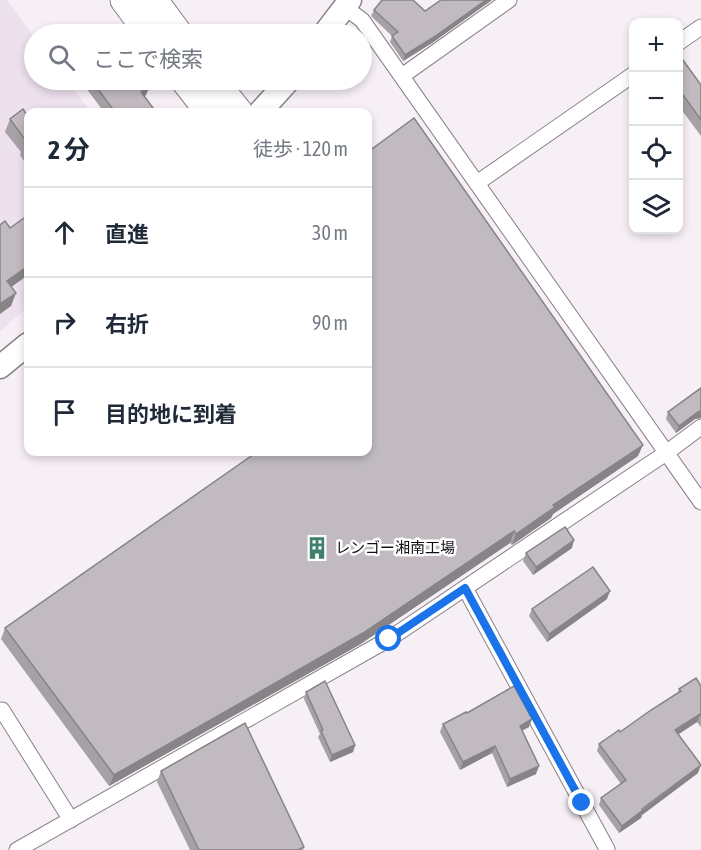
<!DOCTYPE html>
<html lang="ja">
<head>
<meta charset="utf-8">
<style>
  :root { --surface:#fff; --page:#f6f6f7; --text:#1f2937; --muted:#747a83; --line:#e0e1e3 }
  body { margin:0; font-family:"Asap Condensed","Noto Sans JP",sans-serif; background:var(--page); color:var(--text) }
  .controls { position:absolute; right:18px; top:18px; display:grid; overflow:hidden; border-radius:12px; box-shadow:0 3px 9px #0003 }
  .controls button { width:54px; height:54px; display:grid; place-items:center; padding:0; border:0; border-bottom:2px solid var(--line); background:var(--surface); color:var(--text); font:30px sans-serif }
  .stop { position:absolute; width:18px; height:18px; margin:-14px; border:4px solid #1a73e8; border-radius:50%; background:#fff }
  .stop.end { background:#1a73e8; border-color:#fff; box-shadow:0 2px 6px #0008 }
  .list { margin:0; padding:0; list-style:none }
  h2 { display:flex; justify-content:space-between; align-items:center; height:78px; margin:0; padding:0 24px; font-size:26px }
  h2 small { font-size:20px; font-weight:400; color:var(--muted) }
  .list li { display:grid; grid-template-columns:39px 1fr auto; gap:18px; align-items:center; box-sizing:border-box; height:90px; padding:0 24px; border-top:2px solid var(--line) }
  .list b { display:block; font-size:22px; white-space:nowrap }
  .list em { font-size:20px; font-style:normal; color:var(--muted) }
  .icon { flex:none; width:33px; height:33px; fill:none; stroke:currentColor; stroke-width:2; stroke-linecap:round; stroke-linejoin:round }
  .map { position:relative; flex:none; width:701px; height:850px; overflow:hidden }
  .search { position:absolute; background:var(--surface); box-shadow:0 3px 9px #0003; left:24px; top:24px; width:348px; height:66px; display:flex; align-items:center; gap:15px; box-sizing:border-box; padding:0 21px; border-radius:33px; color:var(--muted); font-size:22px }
  .panel { position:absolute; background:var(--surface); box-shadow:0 3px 9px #0003; left:24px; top:108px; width:348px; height:348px; border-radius:12px }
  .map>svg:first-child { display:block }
  .built { fill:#eee1ee }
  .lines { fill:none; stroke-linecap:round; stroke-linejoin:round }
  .minor-casing { stroke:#878187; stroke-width:17 }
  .primary-casing { stroke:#878187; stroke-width:25 }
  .motorway-casing { stroke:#878187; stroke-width:29 }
  .minor { stroke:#fff; stroke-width:15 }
  .primary { stroke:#fff; stroke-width:22 }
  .motorway { stroke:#fff; stroke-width:27 }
  .wall { fill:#a6a1a6 }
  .shaded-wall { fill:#878387 }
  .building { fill:#c1bbc1; stroke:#878387; stroke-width:1.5 }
  .route { stroke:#1a73e8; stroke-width:8 }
  .labels { text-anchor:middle; stroke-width:5; stroke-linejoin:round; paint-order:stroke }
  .poi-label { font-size:15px; fill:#110f12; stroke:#fff; text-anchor:start }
</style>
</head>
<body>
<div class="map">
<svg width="701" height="850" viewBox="0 0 701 850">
  <rect width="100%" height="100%" fill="#f6eff6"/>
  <path class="built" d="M0 0H7L34 37V80H66L91 112H28V307L0 331Z"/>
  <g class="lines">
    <g class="minor-casing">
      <g id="minor">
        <path d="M344 7 362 20 701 502"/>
        <path d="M678 43 701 27"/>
        <path d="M402 76 509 0"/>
        <path d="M477 183 634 74"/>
        <path d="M465 588 607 849"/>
        <path d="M0 711 2 710 71 820"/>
        <path d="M17 850 389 639 666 453 701 427"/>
      </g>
    </g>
    <g class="primary-casing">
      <g id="primary">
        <path d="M324 34 350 0"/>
        <path d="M260 112 289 80"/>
        <path d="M0 367 28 344"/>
      </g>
    </g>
    <g class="motorway-casing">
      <g id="motorway">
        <path d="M124 0 149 34"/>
        <path d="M154 0 179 34"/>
        <path d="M184 80 209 112"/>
        <path d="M213 80 239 112"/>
      </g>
    </g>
    <use href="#minor" class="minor"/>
    <use href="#primary" class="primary"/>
    <use href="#motorway" class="motorway"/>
  </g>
  <g class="wall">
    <path d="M441 0H492L432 43 403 61 390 42 392 36 371 16 374 10 425 11Z"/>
    <path d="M678 57 701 85V136L678 105Z"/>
    <path d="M85 80H145L146 95 145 96 156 112H104L83 84Z"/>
    <path d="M28 117V167L20 155 21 152 5 132 10 119Z"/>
    <path d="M701 388V418L695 419 676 433 666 419 668 412Z"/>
    <path d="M638 456 553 514 551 518 512 545 510 543 359 645 109 786 1 639 5 628Z"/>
    <path d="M572 548 533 575 523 561 526 553Z"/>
    <path d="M607 599 547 642 529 616 532 609Z"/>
    <path d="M701 686V727L697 722 678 734 698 773 642 815 641 818 619 833 599 805 601 798 621 784 597 751 599 744 620 732 678 693 679 689Z"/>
    <path d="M306 692 355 745 353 752 330 762 318 737 320 734 304 699Z"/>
    <path d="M467 713 529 727 522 731 536 774 507 787 492 753 460 770 440 732 443 724Z"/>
    <path d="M161 771 304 847 303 850H190L157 782Z"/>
  </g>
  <g class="shaded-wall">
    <path d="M486 0H492L432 43 403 61 405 55Z"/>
    <path d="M150 86 146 95 138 102 141 92Z"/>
    <path d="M28 266V275L3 293 7 281Z"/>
    <path d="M16 293 11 306 0 314V304Z"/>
    <path d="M701 411V418L695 419 676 433 679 426 698 412Z"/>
    <path d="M643 445 638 456 553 514 551 518 512 545 516 534 553 505Z"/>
    <path d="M514 531 510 543 359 645 109 786 114 775Z"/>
    <path d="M574 540 572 548 533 575 536 567Z"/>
    <path d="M610 591 607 599 547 642 549 634Z"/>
    <path d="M700 714 697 722 673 738 675 730Z"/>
    <path d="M532 719 529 727 517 733 520 726Z"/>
    <path d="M355 745 353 752 330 762 332 755Z"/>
    <path d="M495 746 492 753 460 770 463 762Z"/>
    <path d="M701 765 698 773 642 815 641 818 619 833 622 826Z"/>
    <path d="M539 766 536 774 507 787 510 779Z"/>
  </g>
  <g class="building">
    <path d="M382 0H413L425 11 441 0H486L434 37 405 55 392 36 398 32 374 10Z"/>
    <path d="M680 56 701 85V120L678 88V57Z"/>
    <path d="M91 80H145L150 86 141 92 156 112H115Z"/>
    <path d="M23 109 28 117V148L24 143 26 141 10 119Z"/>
    <path d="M414 118 643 445 553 505 555 507 516 534 514 531 363 633 114 775 5 628 257 452H368V152Z"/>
    <path d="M27 216 28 217V266L7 281 16 293 0 304V225L5 221 10 228Z"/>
    <path d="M701 388V411L698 412 679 426 668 412Z"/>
    <path d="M565 527 574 540 536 567 526 553Z"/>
    <path d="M593 567 610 591 549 634 532 609Z"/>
    <path d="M696 678 701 686V716L700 714 675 730 701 765 642 809 643 810 622 826 601 798 626 780 599 744 619 730 620 732 651 710 681 691 679 689Z"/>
    <path d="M325 681 355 745 332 755 321 731 323 730 306 692Z"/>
    <path d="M514 686 532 719 520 726 539 766 510 779 495 746 463 762 443 724 466 712 467 713Z"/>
    <path d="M245 723 304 847 298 850H199L161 771Z"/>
  </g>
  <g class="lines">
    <path class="route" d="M389 639 465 588 582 803"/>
  </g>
  <defs>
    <g id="building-bare" transform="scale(1.8)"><path d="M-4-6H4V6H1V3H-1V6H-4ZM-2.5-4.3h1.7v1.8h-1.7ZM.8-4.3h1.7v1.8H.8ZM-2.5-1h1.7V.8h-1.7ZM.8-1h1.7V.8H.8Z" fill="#3f7f6c" stroke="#fff" stroke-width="2.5" paint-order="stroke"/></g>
  </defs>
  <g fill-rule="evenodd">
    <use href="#building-bare" x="317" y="548"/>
  </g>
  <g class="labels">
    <g class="poi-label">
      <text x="335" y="553">レンゴー湘南工場</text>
    </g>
  </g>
</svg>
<div class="controls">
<button>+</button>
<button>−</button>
<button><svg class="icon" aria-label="locate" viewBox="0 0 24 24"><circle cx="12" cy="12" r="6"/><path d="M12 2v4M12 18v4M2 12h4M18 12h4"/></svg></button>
<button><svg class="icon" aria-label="layers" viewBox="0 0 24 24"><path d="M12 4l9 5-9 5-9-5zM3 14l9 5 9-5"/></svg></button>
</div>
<div class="stop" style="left:389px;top:639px"></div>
<div class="stop end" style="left:582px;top:803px"></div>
<div class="search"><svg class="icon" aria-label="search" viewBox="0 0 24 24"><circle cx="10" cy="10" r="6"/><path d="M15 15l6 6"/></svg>ここで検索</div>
<section class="panel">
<h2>2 分<small>徒歩 · 120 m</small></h2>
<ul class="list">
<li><svg class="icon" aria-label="ahead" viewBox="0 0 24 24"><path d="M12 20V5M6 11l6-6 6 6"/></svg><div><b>直進</b></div><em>30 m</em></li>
<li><svg class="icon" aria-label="right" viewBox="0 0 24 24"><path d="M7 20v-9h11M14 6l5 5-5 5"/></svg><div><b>右折</b></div><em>90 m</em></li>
<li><svg class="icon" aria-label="arrive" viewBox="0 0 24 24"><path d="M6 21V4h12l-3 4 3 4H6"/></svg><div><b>目的地に到着</b></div></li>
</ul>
</section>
</div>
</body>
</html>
